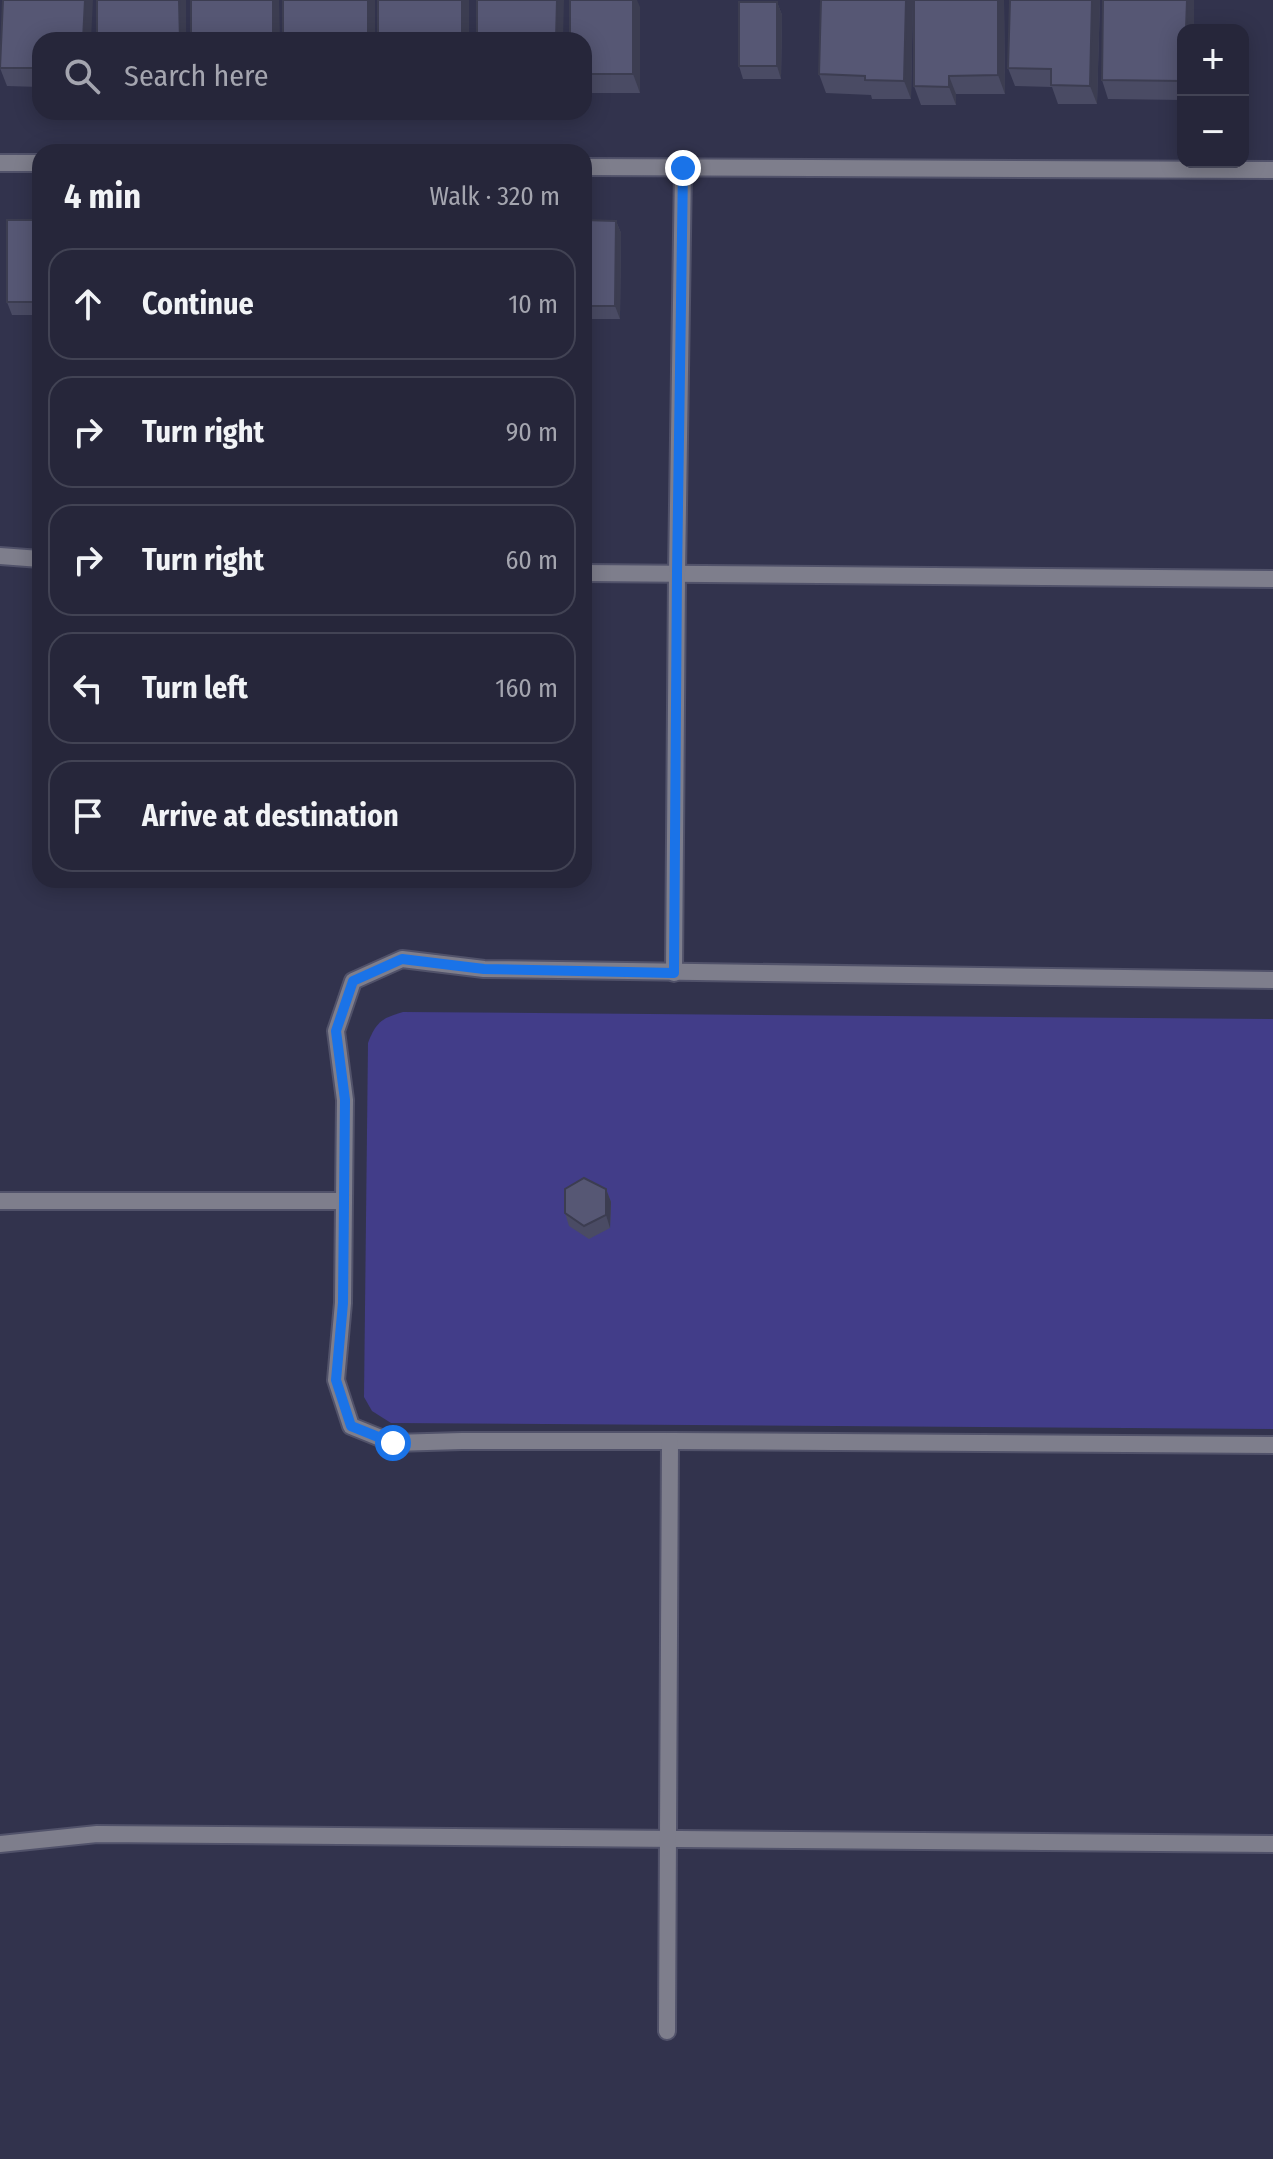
<!DOCTYPE html>
<html lang="en">
<head>
<meta charset="utf-8">
<style>
  :root { --surface:#26263a; --page:#2e2e42; --text:#f1f3f6; --muted:#a4a5af; --line:#424354 }
  body { margin:0; font-family:"Fira Sans Condensed",sans-serif; background:var(--page); color:var(--text) }
  .controls { position:absolute; right:24px; top:24px; display:grid; overflow:hidden; border-radius:16px; box-shadow:0 4px 20px #0003 }
  .controls button { width:72px; height:72px; display:grid; place-items:center; padding:0; border:0; border-bottom:2px solid var(--line); background:var(--surface); color:var(--text); font:40px sans-serif }
  .stop { position:absolute; width:24px; height:24px; margin:-18px; border:6px solid #1a73e8; border-radius:50%; background:#fff }
  .stop.end { background:#1a73e8; border-color:#fff; box-shadow:0 2px 8px #0008 }
  .list { margin:0; padding:0; list-style:none }
  h2 { display:flex; justify-content:space-between; align-items:center; height:104px; margin:0; padding:0 32px; font-size:34px }
  h2 small { font-size:26px; font-weight:400; color:var(--muted) }
  .list li { display:grid; grid-template-columns:52px 1fr auto; gap:24px; align-items:center; box-sizing:border-box; height:112px; margin:0 16px 16px; padding:0 16px; border:2px solid var(--line); border-radius:24px }
  .list b { display:block; font-size:30px; white-space:nowrap }
  .list em { font-size:26px; font-style:normal; color:var(--muted) }
  .icon { flex:none; width:44px; height:44px; fill:none; stroke:currentColor; stroke-width:2; stroke-linecap:round; stroke-linejoin:round }
  .map { position:relative; flex:none; width:1273px; height:2159px; overflow:hidden }
  .search { position:absolute; background:var(--surface); box-shadow:0 4px 20px #0003; left:32px; top:32px; width:560px; height:88px; display:flex; align-items:center; gap:20px; box-sizing:border-box; padding:0 28px; border-radius:24px; color:var(--muted); font-size:30px }
  .panel { position:absolute; background:var(--surface); box-shadow:0 4px 20px #0003; left:32px; top:144px; width:560px; height:744px; border-radius:24px }
  .map>svg:first-child { display:block }
  .green { fill:#423d89 }
  .lines { fill:none; stroke-linecap:round; stroke-linejoin:round }
  .street-casing { stroke:#51526a; stroke-width:20 }
  .street { stroke:#7e7e8c; stroke-width:16 }
  .wall { fill:#4a4b64 }
  .shaded-wall { fill:#3c3d51 }
  .building { fill:#565774; stroke:#3c3d51; stroke-width:2 }
  .route { stroke:#1a73e8; stroke-width:10 }
</style>
</head>
<body>
<div class="map">
<svg width="1273" height="2159" viewBox="0 0 1273 2159">
  <rect width="100%" height="100%" fill="#32334d"/>
  <path class="green" d="M403 1012 1273 1019V1429L391 1423 372 1411 364 1397 368 1043C376 1022 382 1018 403 1012Z"/>
  <g class="lines">
    <g class="street-casing">
      <g id="street">
        <path d="M0 163H40"/>
        <path d="M584 167 1273 170"/>
        <path d="M0 556 40 559"/>
        <path d="M584 573 1273 579"/>
        <path d="M674 973 677 573 683 168"/>
        <path d="M1273 980 484 969 402 959 353 981 336 1031 345 1100 343 1303 336 1380 351 1426 393 1443 462 1441H670L1273 1445"/>
        <path d="M0 1201H344"/>
        <path d="M0 1844 97 1834 1273 1844"/>
        <path d="M667 2031 670 1441"/>
      </g>
    </g>
    <use href="#street" class="street"/>
  </g>
  <g class="wall">
    <path d="M913 0 911 99H872L871 95 826 93 819 74Z"/>
    <path d="M1004 0 1005 94H956V105H921L914 86Z"/>
    <path d="M1100 0 1097 104H1058L1052 87 1015 86 1008 68Z"/>
    <path d="M1103 0H1194V30H1183V100L1108 99 1102 80Z"/>
    <path d="M777 2 782 15 781 79H743L739 66Z"/>
    <path d="M640 7V93H584V40Z"/>
    <path d="M40 40V87L7 86 0 68Z"/>
    <path d="M40 220V315H12L7 302Z"/>
    <path d="M584 220 616 221 621 233 620 319H584Z"/>
    <path d="M606 1189 611 1202 610 1228 589 1239 569 1226 565 1213Z"/>
  </g>
  <g class="shaded-wall">
    <path d="M85 0H93L91 40H83Z"/>
    <path d="M179 0H186V40H180Z"/>
    <path d="M273 0H279L280 40H273Z"/>
    <rect x="368" y="0" width="7" height="40"/>
    <rect x="462" y="0" width="7" height="40"/>
    <path d="M557 0H564L563 40H556Z"/>
    <path d="M633 0H637L640 7V93L633 74Z"/>
    <path d="M906 0H913L911 99 904 81Z"/>
    <path d="M998 0H1004L1005 94 998 75Z"/>
    <path d="M1092 0H1100L1097 104 1090 86Z"/>
    <path d="M1187 0H1194V30H1186Z"/>
    <path d="M777 2 782 15 781 79 777 66Z"/>
    <path d="M949 76 956 94V105L949 87Z"/>
    <path d="M616 221 621 233 620 319 615 306Z"/>
    <path d="M606 1189 611 1202 610 1228 606 1215Z"/>
  </g>
  <g class="building">
    <path d="M3 0H85L83 40H40V68H0Z"/>
    <path d="M97 0H179L180 40H97Z"/>
    <rect x="191" y="0" width="82" height="40"/>
    <rect x="283" y="0" width="85" height="40"/>
    <rect x="378" y="0" width="84" height="40"/>
    <path d="M477 0H557L556 40H477Z"/>
    <path d="M570 0H633V74H584V40H570Z"/>
    <path d="M821 0H906L904 81 865 80V76L819 74Z"/>
    <path d="M914 0H998V75L949 76V87L914 86Z"/>
    <path d="M1010 0H1092L1090 86 1051 85V69L1008 68Z"/>
    <path d="M1103 0H1187L1186 30H1183V81L1102 80Z"/>
    <rect x="739" y="2" width="38" height="64"/>
    <rect x="7" y="220" width="33" height="82"/>
    <path d="M584 220 616 221 615 306H584Z"/>
    <path d="M584 1178 606 1189V1215L584 1226 565 1213V1189Z"/>
  </g>
  <g class="lines">
    <path class="route" d="M393 1443 351 1426 336 1380 343 1303 345 1100 336 1031 353 981 402 959 484 969 674 973 677 573 683 168"/>
  </g>
</svg>
<div class="controls">
<button>+</button>
<button>−</button>
</div>
<div class="stop" style="left:393px;top:1443px"></div>
<div class="stop end" style="left:683px;top:168px"></div>
<div class="search"><svg class="icon" aria-label="search" viewBox="0 0 24 24"><circle cx="10" cy="10" r="6"/><path d="M15 15l6 6"/></svg>Search here</div>
<section class="panel">
<h2>4 min<small>Walk · 320 m</small></h2>
<ul class="list">
<li><svg class="icon" aria-label="ahead" viewBox="0 0 24 24"><path d="M12 20V5M6 11l6-6 6 6"/></svg><div><b>Continue</b></div><em>10 m</em></li>
<li><svg class="icon" aria-label="right" viewBox="0 0 24 24"><path d="M7 20v-9h11M14 6l5 5-5 5"/></svg><div><b>Turn right</b></div><em>90 m</em></li>
<li><svg class="icon" aria-label="right" viewBox="0 0 24 24"><path d="M7 20v-9h11M14 6l5 5-5 5"/></svg><div><b>Turn right</b></div><em>60 m</em></li>
<li><svg class="icon" aria-label="left" viewBox="0 0 24 24"><path d="M17 20v-9H6M10 6l-5 5 5 5"/></svg><div><b>Turn left</b></div><em>160 m</em></li>
<li><svg class="icon" aria-label="arrive" viewBox="0 0 24 24"><path d="M6 21V4h12l-3 4 3 4H6"/></svg><div><b>Arrive at destination</b></div></li>
</ul>
</section>
</div>
</body>
</html>
